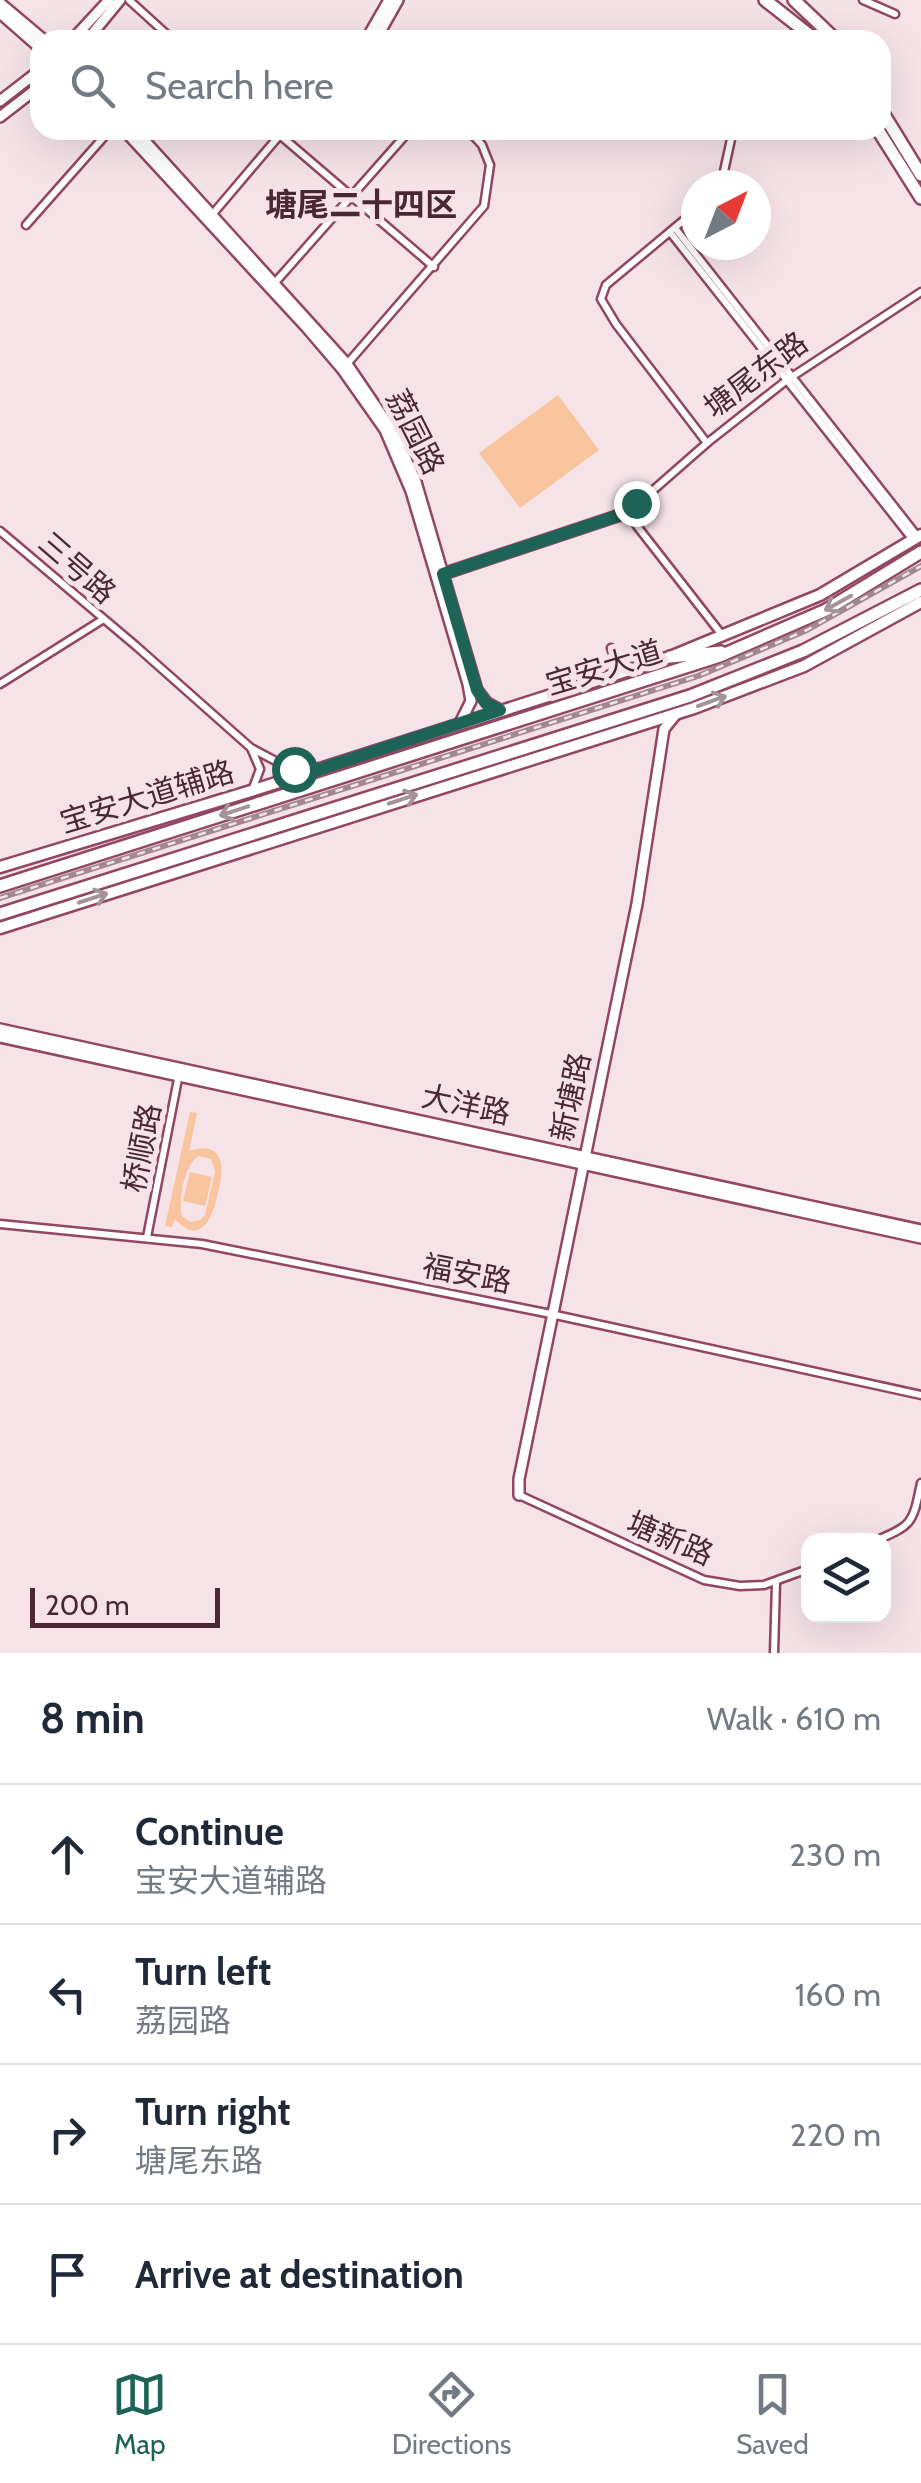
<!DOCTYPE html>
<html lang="en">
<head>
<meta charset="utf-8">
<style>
  :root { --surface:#fff; --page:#f2f2f3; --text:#1f2937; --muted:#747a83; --line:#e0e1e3; --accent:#1e6456 }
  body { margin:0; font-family:Cabin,"Noto Sans SC",sans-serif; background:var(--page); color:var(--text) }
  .controls { position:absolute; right:30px; bottom:30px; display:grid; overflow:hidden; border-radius:20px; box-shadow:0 10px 40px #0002 }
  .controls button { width:90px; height:90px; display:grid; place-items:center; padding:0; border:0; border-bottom:2px solid var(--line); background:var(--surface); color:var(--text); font:50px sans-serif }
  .compass { position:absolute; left:681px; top:170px; width:90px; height:90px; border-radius:50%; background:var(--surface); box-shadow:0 10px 40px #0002; rotate:42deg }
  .scale { position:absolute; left:30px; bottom:25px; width:190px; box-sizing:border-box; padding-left:10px; border:5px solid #492734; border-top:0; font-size:28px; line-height:35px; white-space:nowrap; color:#492734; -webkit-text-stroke:8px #f5e3e8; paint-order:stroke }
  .stop { position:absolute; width:30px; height:30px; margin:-22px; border:8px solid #1e6456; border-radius:50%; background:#fff }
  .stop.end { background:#1e6456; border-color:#fff; box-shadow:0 2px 10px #0008 }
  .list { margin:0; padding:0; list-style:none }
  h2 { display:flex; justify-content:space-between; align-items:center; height:130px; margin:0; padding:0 40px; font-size:42px }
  h2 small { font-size:32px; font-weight:400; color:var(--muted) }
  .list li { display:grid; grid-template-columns:65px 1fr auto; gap:30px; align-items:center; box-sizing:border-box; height:140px; padding:0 40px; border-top:2px solid var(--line) }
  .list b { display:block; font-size:38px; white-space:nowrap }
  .list p { margin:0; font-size:32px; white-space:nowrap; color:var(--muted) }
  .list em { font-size:32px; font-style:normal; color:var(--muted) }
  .icon { flex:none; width:55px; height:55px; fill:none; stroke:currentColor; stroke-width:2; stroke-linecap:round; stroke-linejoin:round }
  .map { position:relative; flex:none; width:921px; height:1653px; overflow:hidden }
  .search { position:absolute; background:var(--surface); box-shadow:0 10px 40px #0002; left:30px; right:30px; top:30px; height:110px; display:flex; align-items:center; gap:25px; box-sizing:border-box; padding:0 35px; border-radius:30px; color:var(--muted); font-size:38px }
  .sheet { height:690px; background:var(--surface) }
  nav { display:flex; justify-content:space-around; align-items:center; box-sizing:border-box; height:140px; border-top:2px solid var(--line); background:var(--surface); font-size:28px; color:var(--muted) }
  nav a { display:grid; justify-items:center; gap:5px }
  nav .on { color:var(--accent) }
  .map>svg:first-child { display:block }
  .green { fill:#f9c59f; fill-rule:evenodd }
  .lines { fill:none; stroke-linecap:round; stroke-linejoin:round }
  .minor-casing { stroke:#924663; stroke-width:11 }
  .tertiary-casing { stroke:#924663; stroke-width:14 }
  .secondary-casing { stroke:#924663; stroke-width:15 }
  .primary-casing { stroke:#924663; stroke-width:16 }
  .minor { stroke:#fff; stroke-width:6 }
  .tertiary { stroke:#fff; stroke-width:9 }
  .secondary { stroke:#fff; stroke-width:10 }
  .primary { stroke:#fff; stroke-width:11 }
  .rail-casing { stroke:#a18891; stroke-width:6 }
  .rail { stroke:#f5e3e8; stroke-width:2.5; stroke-dasharray:8; stroke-linecap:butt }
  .oneway { stroke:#a4939a }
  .route { stroke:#1e6456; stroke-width:12 }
  .labels { text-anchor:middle; stroke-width:10; stroke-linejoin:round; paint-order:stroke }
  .street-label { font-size:30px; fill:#492734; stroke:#f5e3e8 }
  .neighbourhood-label { font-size:32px; font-weight:bold; fill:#492734; stroke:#f5e3e8 }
</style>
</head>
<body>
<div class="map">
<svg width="921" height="1653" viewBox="0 0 921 1653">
  <rect width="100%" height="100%" fill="#f5e3e8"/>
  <g class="green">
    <path d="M558 395 599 450 520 508 479 453Z"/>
    <path d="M190 1112 197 1113 189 1151C222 1140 225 1164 219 1189 214 1212 203 1250 175 1219L172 1227 165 1226ZM198 1156 211 1159 215 1172 205 1215 200 1220 190 1222 182 1216C178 1199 184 1167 198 1156Z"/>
    <path d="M190 1172 212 1177 205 1206 183 1201Z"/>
  </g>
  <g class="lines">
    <g class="minor-casing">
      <g id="minor">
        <path d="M129 0 173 40"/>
        <path d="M863 0 895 14"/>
        <path d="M274 130 434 267"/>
        <path d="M721 185 733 130"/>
        <path d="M696 210 606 285 601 299 616 324 707 443"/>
        <path d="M211 216 284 130"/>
        <path d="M26 225 110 130"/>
        <path d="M675 228 918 537"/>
        <path d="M670 232 913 540"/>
        <path d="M272 286 410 130"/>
        <path d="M347 364 484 206 490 165 482 145 468 130"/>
        <path d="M0 531 136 646 251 748"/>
        <path d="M722 635 637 526 631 516 634 507 707 443 787 380 921 292"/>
        <path d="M611 648 619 673"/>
        <path d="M0 684 102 620"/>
        <path d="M253 788 260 769 251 748 285 766 308 771"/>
        <path d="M0 1224 202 1244 551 1314 921 1395"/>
        <path d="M147 1237 179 1074"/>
        <path d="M519 1495 704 1580 740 1586 764 1585 808 1569"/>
        <path d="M877 1540C914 1525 913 1521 921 1483"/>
        <path d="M774 1653 776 1583"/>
      </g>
    </g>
    <g class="tertiary-casing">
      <g id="tertiary">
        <path d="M0 3 44 40"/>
        <path d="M0 13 40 48"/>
        <path d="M72 40 109 0"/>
        <path d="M87 40 120 0"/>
        <path d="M366 40 389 0"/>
        <path d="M373 40 376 39 398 0"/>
        <path d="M0 101 40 70"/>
        <path d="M0 117 40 86"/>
        <path d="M124 130 307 328 342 369 385 430 411 491 468 684 471 701 460 723"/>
        <path d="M135 130 347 364 396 436 416 482 477 690 487 703 500 710"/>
        <path d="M443 574 632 511"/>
        <path d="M0 1029 921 1230"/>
        <path d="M0 1037 921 1238"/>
        <path d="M519 1495V1479L637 904 664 729 677 713"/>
      </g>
    </g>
    <g class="secondary-casing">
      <g id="secondary">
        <path d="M0 867 251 791 670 657 820 595 921 535"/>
        <path d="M0 928 694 708 804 666 921 602"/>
      </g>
    </g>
    <g class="primary-casing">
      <g id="primary">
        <path d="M765 0 816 40"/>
        <path d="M794 0 836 40"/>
        <path d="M881 110 921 175"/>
        <path d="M878 130 921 198"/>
        <path d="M670 657 721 652"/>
        <path d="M0 886 720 656 826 610 921 552"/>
        <path d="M0 914 690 696 803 651 921 590"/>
      </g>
    </g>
    <use href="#minor" class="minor"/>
    <use href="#tertiary" class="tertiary"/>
    <use href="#secondary" class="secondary"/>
    <use href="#primary" class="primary"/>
    <g class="rail-casing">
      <path id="rail" d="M0 898 698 676 807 630 921 566"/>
    </g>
    <use href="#rail" class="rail"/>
  </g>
  <defs><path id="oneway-shaft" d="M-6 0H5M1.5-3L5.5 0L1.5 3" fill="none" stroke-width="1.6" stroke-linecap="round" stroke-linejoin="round" transform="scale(2.5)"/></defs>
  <g class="oneway">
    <use href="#oneway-shaft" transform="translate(838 603) rotate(151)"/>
    <use href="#oneway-shaft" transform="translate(712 701) rotate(-20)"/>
    <use href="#oneway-shaft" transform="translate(403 799) rotate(-18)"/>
    <use href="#oneway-shaft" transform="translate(234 811) rotate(162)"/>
    <use href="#oneway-shaft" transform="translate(93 898) rotate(-18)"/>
  </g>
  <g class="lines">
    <path class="route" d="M294 769 314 771 500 710 486 703 477 690 443 574 632 511 636 503"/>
  </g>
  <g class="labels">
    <g class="street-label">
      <text transform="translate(756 375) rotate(-37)" y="10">塘尾东路</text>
      <text transform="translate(415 432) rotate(63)" y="10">荔园路</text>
      <text transform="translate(77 568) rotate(41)" y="10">三号路</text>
      <text transform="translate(604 668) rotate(-17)" y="10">宝安大道</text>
      <text transform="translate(147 797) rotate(-17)" y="10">宝安大道辅路</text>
      <text transform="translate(571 1097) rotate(-78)" y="10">新塘路</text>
      <text transform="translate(466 1105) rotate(12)" y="10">大洋路</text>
      <text transform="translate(142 1148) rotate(-79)" y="10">桥顺路</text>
      <text transform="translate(467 1274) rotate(11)" y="10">福安路</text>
      <text transform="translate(670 1539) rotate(23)" y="10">塘新路</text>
    </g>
    <g class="neighbourhood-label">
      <text x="361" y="216">塘尾二十四区</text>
    </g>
  </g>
</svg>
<div class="controls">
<button><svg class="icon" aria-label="layers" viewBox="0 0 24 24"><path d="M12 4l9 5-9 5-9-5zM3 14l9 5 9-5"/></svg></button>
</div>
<svg class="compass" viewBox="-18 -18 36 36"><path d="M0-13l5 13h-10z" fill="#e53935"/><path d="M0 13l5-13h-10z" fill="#747a83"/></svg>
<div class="scale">200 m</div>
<div class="stop" style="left:294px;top:769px"></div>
<div class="stop end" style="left:636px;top:503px"></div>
<div class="search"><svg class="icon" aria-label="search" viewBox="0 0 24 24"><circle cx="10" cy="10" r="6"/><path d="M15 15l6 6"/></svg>Search here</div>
</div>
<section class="sheet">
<h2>8 min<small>Walk · 610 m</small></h2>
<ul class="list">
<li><svg class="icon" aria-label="ahead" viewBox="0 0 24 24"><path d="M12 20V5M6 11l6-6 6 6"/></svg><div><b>Continue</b><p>宝安大道辅路</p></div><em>230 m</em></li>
<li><svg class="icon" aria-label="left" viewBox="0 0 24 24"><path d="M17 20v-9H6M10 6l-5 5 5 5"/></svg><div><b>Turn left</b><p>荔园路</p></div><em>160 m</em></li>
<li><svg class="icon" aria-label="right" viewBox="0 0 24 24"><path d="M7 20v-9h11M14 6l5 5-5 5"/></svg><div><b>Turn right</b><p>塘尾东路</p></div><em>220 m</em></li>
<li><svg class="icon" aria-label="arrive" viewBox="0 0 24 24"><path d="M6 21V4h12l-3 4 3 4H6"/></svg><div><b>Arrive at destination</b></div></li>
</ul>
</section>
<nav>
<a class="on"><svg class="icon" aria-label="map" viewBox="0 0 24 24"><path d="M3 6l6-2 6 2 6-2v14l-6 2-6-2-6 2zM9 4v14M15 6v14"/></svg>Map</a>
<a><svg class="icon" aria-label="directions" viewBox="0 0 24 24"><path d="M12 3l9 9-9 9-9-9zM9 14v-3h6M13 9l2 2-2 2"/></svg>Directions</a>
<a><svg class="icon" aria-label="saved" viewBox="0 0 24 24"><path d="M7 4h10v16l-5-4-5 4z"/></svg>Saved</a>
</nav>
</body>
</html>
